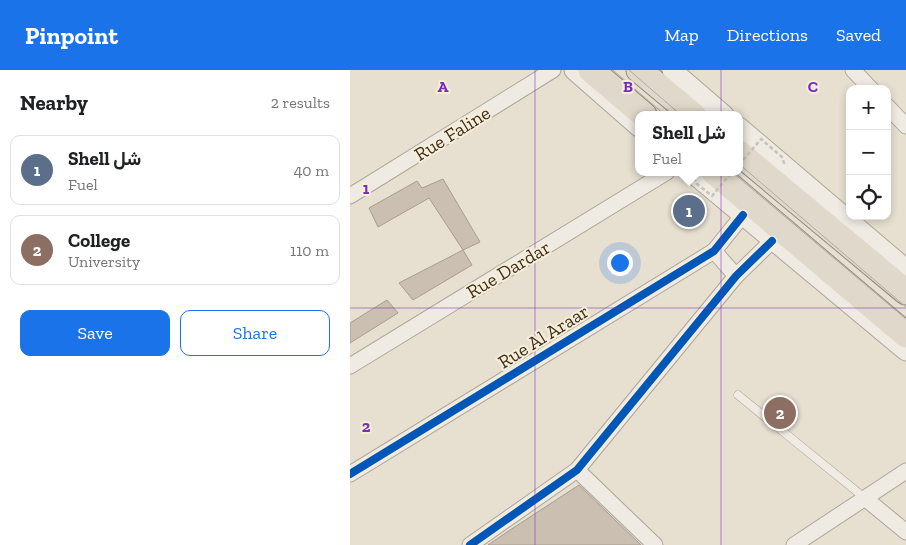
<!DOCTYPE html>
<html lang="en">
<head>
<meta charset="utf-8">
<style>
  :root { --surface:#fff; --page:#f2f2f2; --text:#202124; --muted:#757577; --line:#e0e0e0; --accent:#1a73e8 }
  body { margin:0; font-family:"Zilla Slab",Vazirmatn,serif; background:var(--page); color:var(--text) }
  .controls { position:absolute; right:15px; top:15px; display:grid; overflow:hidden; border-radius:10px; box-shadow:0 2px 8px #0003 }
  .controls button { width:45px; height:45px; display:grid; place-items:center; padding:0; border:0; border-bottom:1px solid var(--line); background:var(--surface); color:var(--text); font:25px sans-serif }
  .you { position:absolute; left:269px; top:192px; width:18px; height:18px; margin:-12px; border:4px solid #fff; border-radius:50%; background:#1a73e8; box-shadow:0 0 0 8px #1a73e833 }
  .badge { display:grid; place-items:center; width:32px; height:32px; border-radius:50%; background:var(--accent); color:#fff; font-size:16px; font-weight:700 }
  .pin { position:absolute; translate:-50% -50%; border:2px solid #fff; box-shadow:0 1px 5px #0006 }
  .popup { position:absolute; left:285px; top:41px; width:108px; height:65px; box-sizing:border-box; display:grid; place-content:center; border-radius:10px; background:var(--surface); filter:drop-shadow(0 1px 4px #0005); font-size:16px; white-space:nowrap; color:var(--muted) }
  .popup b { font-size:19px; color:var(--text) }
  .popup::after { content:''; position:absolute; left:50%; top:100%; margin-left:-10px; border:10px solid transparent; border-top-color:var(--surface) }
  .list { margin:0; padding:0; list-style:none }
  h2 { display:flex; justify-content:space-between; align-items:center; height:65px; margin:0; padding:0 20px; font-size:21px }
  h2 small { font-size:16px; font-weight:400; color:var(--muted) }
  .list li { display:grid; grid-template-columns:32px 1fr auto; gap:15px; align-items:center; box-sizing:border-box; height:70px; margin:0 10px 10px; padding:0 10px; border:1px solid var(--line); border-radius:10px }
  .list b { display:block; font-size:19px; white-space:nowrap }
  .list p { margin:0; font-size:16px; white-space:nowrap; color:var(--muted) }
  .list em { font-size:16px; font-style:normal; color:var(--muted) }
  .actions { display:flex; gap:10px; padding:15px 20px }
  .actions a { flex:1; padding:11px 0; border:1px solid var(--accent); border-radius:10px; text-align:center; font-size:18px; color:var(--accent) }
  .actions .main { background:var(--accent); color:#fff }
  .icon { flex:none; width:28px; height:28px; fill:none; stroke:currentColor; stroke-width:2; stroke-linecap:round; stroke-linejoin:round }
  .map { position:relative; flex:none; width:556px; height:475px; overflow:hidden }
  header { display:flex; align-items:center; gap:30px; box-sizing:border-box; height:70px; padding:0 25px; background:var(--accent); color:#fff }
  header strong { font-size:24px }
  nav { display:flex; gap:28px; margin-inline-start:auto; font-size:18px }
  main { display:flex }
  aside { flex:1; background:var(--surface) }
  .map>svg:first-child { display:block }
  .building { fill:#cbbfb2; stroke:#a89c90 }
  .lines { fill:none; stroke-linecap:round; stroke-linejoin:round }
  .service-casing { stroke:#ada599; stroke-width:9 }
  .minor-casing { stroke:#ada599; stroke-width:17 }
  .tertiary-casing { stroke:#ada599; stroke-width:21 }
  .trunk-casing { stroke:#928b80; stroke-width:27 }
  .service { stroke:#efebe3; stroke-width:8 }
  .minor { stroke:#efebe3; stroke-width:15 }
  .tertiary { stroke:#efebe3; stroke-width:19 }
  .trunk { stroke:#e0d9cb; stroke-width:25 }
  .tram { stroke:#afaaa2; stroke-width:1 }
  .path-bridge { stroke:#c8c2b9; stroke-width:2.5; stroke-dasharray:4 2.5; stroke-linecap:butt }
  .cycleway-casing { stroke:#f7eed8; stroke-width:11 }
  .cycleway { stroke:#0057b8; stroke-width:8 }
  .grid { fill:none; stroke:#7b2cbf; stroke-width:1; stroke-opacity:0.55 }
  .labels { text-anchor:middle; stroke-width:4; stroke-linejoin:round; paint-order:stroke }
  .street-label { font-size:19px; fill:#3d2e20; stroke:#f7eed8 }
  .grid-label { font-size:16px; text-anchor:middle; font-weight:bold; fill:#7b2cbf; stroke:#f7eed8; stroke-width:4; stroke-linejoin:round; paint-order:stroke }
</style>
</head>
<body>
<header>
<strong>Pinpoint</strong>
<nav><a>Map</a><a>Directions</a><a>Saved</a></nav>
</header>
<main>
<aside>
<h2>Nearby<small>2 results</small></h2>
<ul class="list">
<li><span class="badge" style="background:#5c6f8a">1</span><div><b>Shell شل</b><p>Fuel</p></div><em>40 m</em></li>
<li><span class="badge" style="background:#8d6e63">2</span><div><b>College</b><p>University</p></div><em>110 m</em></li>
</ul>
<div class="actions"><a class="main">Save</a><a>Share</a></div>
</aside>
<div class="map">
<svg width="556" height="475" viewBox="0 0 556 475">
  <rect width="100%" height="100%" fill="#e7e0d1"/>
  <g class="building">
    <path d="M93 109 130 172 113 180 79 128 28 157 19 138 67 111 72 118Z"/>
    <path d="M341 126 354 137 337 156 324 145Z"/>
    <path d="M113 180 122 195 63 230 49 213Z"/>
    <path d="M37 230 48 243 0 273V253Z"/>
    <path d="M229 415 291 475H138L157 462Z"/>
  </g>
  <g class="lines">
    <g class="service-casing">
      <path id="service" d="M388 325 516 429"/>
    </g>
    <g class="minor-casing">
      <g id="minor">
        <path d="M503 0 521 19"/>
        <path d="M537 36 556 56"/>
        <path d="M0 126 203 0"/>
        <path d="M364 181 386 206"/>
        <path d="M0 296 317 102"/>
        <path d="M227 400 305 475"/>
        <path d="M0 404 364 181 393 145"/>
        <path d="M516 429 556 462"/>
        <path d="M120 475 227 400 386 206 422 171"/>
        <path d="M444 475 556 401"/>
      </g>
    </g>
    <g class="tertiary-casing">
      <g id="tertiary">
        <path d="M224 0 289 57"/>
        <path d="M322 0 374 45"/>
        <path d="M389 57 556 199"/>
        <path d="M341 102 556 281"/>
      </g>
    </g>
    <g class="trunk-casing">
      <g id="trunk">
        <path d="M241 0 294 45"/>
        <path d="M289 0 343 45"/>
        <path d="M389 83 556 222"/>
        <path d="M364 102 556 265"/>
      </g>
    </g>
    <use href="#service" class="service"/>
    <use href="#minor" class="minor"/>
    <use href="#tertiary" class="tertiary"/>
    <use href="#trunk" class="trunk"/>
    <g class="tram">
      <path d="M263 0 315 45"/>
      <path d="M279 0 331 45"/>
      <path d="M389 94 556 237"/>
      <path d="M382 102 556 249"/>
    </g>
    <g class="path-bridge">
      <path d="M389 95 411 69 432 87 435 96"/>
      <path d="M340 102 347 114 362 126 382 102"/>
    </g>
    <g class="cycleway-casing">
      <g id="cycleway">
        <path d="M0 404 364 181 393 145"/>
        <path d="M120 475 227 400 386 206 422 171"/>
      </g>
    </g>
    <use href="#cycleway" class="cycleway"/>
  </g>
  <path class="grid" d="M185 0V475M371 0V475M0 238H556"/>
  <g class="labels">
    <g class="street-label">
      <text transform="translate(102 63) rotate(-32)" y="7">Rue Faline</text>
      <text transform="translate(158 199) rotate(-31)" y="7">Rue Dardar</text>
      <text transform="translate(193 266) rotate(-32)" y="7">Rue Al Araar</text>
    </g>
  </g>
  <g class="grid-label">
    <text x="93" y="22">A</text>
    <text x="278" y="22">B</text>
    <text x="463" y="22">C</text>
    <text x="16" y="124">1</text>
    <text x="16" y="362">2</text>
  </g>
</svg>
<div class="controls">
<button>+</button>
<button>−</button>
<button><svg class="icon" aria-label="locate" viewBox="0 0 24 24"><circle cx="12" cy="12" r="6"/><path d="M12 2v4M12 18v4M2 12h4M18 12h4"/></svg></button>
</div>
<div class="you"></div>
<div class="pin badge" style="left:339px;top:141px;background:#5c6f8a">1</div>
<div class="popup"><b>Shell شل</b>Fuel</div>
<div class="pin badge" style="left:430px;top:343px;background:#8d6e63">2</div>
</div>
</main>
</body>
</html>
